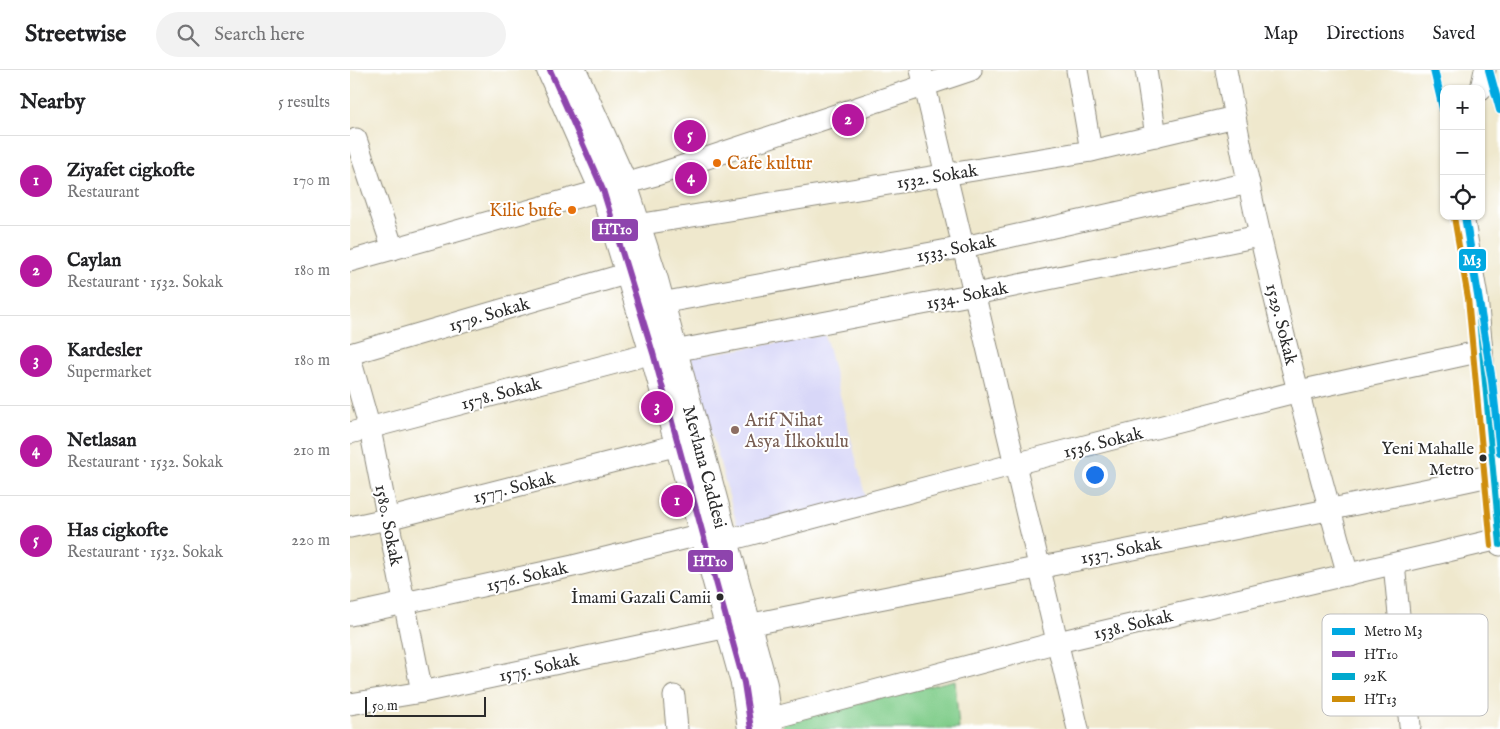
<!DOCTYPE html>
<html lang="en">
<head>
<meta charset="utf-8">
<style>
  :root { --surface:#fff; --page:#f2f2f2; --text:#202124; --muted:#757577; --line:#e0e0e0; --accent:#b5179e }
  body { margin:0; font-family:"IM FELL English",serif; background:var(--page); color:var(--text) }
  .controls { position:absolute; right:15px; top:15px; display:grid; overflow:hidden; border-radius:10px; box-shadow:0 1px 4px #0004 }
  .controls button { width:45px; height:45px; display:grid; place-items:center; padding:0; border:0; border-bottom:1px solid var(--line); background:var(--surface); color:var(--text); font:25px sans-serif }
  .scale { position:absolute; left:15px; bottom:12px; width:121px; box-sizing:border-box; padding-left:5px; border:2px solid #2b2b2b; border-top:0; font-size:14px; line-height:18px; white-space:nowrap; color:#2b2b2b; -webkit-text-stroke:4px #fff; paint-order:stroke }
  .you { position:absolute; left:744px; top:404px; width:18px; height:18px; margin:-12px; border:4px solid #fff; border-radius:50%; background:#1a73e8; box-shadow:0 0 0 8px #1a73e833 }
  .badge { display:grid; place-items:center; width:32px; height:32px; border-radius:50%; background:var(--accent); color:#fff; font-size:16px; font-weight:700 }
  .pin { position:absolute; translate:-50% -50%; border:2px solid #fff; box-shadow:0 1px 5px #0006 }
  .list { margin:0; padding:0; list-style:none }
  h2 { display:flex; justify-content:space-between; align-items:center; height:65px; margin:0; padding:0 20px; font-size:21px }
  h2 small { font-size:16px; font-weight:400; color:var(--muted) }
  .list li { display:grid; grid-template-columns:32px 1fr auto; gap:15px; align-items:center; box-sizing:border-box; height:90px; padding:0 20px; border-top:1px solid var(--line) }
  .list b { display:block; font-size:19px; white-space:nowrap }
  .list p { margin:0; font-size:16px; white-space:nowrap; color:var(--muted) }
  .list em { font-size:16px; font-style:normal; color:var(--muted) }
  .icon { flex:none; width:28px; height:28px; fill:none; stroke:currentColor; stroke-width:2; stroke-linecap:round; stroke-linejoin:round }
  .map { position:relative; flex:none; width:1150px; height:659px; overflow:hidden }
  header { display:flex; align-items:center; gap:30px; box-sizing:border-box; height:70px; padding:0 25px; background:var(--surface); border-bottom:1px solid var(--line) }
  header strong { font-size:24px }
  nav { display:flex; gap:28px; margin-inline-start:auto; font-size:18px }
  .search { width:350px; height:45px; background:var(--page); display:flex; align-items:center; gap:12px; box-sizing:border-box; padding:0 18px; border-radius:28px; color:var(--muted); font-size:19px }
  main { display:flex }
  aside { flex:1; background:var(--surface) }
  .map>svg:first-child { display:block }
  .built { fill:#d8d7f8 }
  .green { fill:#82ce8c; stroke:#567c5c }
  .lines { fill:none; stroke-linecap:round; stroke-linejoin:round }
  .minor-casing { stroke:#8d8a7c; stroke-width:23 }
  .major-casing { stroke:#8d8a7c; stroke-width:28 }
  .minor { stroke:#fff; stroke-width:21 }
  .major { stroke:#fff; stroke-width:26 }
  .bus-1-casing { stroke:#fff; stroke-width:10 }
  .bus-2-casing { stroke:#fff; stroke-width:10 }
  .bus-3-casing { stroke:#fff; stroke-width:10 }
  .bus-1 { stroke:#8e44ad; stroke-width:6 }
  .bus-2 { stroke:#00a9ce; stroke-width:6 }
  .bus-3 { stroke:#ce8d09; stroke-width:6 }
  .metro-1-casing { stroke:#fff; stroke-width:11 }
  .metro-1 { stroke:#00a8e1; stroke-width:8 }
  .food-dot { fill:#e8710a; stroke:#fff; stroke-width:2 }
  .education-dot { fill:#8d6e63; stroke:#fff; stroke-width:2 }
  .bus-dot { fill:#2b2b2b; stroke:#fff; stroke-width:2 }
  .labels { text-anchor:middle; stroke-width:4; stroke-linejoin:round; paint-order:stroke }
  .bus-label { font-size:17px; fill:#2b2b2b; stroke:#fff; text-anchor:end }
  .food-label { font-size:18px; fill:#c56008; stroke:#fff; text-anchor:start }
  .street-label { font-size:18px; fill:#2b2b2b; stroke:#fff }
  .education-label { font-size:18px; fill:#785e54; stroke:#fff; text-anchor:start }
  .key { fill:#fff; stroke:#bfbfbf; stroke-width:1 }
  .key-label { font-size:14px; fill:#2b2b2b }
  .line-badge { stroke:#fff; stroke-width:2 }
  .badge-label { font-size:14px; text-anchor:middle; font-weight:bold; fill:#fff }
</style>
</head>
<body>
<header>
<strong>Streetwise</strong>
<div class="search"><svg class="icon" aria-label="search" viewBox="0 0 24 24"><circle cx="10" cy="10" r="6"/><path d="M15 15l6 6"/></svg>Search here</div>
<nav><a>Map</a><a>Directions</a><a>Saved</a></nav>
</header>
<main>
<aside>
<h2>Nearby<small>5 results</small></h2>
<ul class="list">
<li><span class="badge">1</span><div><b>Ziyafet cigkofte</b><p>Restaurant</p></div><em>170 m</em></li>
<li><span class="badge">2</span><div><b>Caylan</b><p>Restaurant · 1532. Sokak</p></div><em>180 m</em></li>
<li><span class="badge">3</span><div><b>Kardesler</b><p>Supermarket</p></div><em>180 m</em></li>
<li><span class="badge">4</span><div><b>Netlasan</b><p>Restaurant · 1532. Sokak</p></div><em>210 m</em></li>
<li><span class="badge">5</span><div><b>Has cigkofte</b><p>Restaurant · 1532. Sokak</p></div><em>220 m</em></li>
</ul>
</aside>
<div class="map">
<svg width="1150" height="659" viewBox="0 0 1150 659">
  <rect width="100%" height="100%" fill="#fff"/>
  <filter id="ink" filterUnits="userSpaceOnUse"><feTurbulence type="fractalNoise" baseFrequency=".02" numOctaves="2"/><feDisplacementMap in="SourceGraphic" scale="10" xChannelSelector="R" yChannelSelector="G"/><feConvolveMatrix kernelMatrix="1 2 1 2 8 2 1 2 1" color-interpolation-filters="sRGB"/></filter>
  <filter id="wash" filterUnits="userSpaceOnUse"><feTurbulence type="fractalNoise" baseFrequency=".0096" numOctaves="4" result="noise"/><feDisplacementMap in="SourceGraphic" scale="20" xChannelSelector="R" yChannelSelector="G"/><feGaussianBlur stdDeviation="1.12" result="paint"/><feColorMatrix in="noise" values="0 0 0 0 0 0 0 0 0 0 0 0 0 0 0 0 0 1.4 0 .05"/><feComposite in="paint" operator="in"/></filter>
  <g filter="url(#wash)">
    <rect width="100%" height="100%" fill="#efe8cd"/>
    <path class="built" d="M475 265 516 429 389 462 341 287Z"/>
    <path class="green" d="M605 610 609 659H433L432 651Z"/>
  </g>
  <g filter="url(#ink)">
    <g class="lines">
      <g class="minor-casing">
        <g id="minor">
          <path d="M571 0 728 659"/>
          <path d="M727 0 741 81"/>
          <path d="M796 0 806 66"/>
          <path d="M876 0C907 170 951 338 998 505"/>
          <path d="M1131 19 1135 0"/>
          <path d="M6 69 43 179"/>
          <path d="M1113 146 1127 227 1150 475"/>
          <path d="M287 155 741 81 885 47"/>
          <path d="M0 191 306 105 621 0"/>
          <path d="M311 233 614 177 899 113"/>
          <path d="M324 281 625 224 909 166"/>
          <path d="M0 284 279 203"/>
          <path d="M0 288 20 359 72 622"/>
          <path d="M0 363 303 283"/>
          <path d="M0 457 37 449 328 375"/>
          <path d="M375 471 665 394 949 321 1132 281"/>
          <path d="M1044 494 1060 656"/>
          <path d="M0 545 223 496 353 464"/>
          <path d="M398 555C646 505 896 459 1144 405"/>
          <path d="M324 626 327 659"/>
          <path d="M0 634 72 622 378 557"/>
          <path d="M419 649 708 572 1149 469"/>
        </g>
      </g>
      <g class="major-casing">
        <g id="major">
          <path d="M200 0 253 120 303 283 394 613 401 659"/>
          <path d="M223 0 274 114 305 210 414 615 420 659"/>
        </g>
      </g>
      <use href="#minor" class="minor"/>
      <use href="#major" class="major"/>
      <g class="bus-1-casing">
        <path id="bus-1" d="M200 0 253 120 303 283 394 613 401 659"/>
      </g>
      <g class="bus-2-casing">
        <path id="bus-2" d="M1113 146 1127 227 1150 475"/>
      </g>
      <g class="bus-3-casing">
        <path id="bus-3" d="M1104 147 1118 228 1141 476"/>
      </g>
      <use href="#bus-1" class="bus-1"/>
      <use href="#bus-2" class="bus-2"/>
      <use href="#bus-3" class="bus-3"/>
      <g class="metro-1-casing">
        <g id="metro-1">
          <path d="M1084 0 1094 43"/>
          <path d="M1139 0 1150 40"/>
          <path d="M1115 146 1142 311 1150 382"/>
        </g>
      </g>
      <use href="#metro-1" class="metro-1"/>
    </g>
  </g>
  <g class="food-dot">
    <circle cx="367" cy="93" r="5"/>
    <circle cx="222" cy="140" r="5"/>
  </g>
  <circle class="education-dot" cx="385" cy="360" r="5"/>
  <g class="bus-dot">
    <circle cx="1133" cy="388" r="4.5"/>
    <circle cx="370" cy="527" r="4.5"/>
  </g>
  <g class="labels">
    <g class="bus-label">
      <text x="1124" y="384">Yeni Mahalle<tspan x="1124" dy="21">Metro</tspan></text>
      <text x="361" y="533">İmami Gazali Camii</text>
    </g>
    <g class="food-label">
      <text x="377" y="99">Cafe kultur</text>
      <text x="212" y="146" text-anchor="end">Kilic bufe</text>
    </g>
    <g class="street-label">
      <text transform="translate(587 106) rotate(-9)" y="6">1532. Sokak</text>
      <text transform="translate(606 178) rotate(-11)" y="6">1533. Sokak</text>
      <text transform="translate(617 225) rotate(-11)" y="6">1534. Sokak</text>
      <text transform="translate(139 244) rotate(-16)" y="6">1579. Sokak</text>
      <text transform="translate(932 254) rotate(76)" y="6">1529. Sokak</text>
      <text transform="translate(151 323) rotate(-15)" y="6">1578. Sokak</text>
      <text transform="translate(753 372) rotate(-14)" y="6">1536. Sokak</text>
      <text transform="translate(355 397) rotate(75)" y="6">Mevlana Caddesi</text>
      <text transform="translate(164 417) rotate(-14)" y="6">1577. Sokak</text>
      <text transform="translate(39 455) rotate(79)" y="6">1580. Sokak</text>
      <text transform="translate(771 480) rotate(-11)" y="6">1537. Sokak</text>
      <text transform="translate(177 506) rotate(-13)" y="6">1576. Sokak</text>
      <text transform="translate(783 554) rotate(-13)" y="6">1538. Sokak</text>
      <text transform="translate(189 597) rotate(-12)" y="6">1575. Sokak</text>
    </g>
    <g class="education-label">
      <text x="395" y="356">Arif Nihat<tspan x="395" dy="21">Asya İlkokulu</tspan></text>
    </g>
  </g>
  <rect x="972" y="544" width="166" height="102" rx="8" class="key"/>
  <rect x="982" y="558" width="23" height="7" fill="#00a8e1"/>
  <rect x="982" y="581" width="23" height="6" fill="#8e44ad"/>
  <rect x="982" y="603" width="23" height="7" fill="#00a9ce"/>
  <rect x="982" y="626" width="23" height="6" fill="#ce8d09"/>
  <g class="key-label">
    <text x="1014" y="566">Metro M3</text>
    <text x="1014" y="589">HT10</text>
    <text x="1014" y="611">92K</text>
    <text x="1014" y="634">HT13</text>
  </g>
  <g class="line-badge">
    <rect x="241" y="148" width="48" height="24" rx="5" fill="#8e44ad"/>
    <rect x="1108" y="178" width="29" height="24" rx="5" fill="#00a8e1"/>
    <rect x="337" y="479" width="47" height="24" rx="5" fill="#8e44ad"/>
  </g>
  <g class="badge-label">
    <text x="265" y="164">HT10</text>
    <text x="1122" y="195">M3</text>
    <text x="360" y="496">HT10</text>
  </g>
</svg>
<div class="controls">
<button>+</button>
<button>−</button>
<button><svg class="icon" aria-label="locate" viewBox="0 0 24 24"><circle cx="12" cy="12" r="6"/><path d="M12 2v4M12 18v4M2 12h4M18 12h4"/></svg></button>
</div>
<div class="scale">50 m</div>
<div class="you"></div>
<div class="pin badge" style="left:327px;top:431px">1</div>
<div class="pin badge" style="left:498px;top:50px">2</div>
<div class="pin badge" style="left:307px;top:337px">3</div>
<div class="pin badge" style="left:341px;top:108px">4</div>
<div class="pin badge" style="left:340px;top:66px">5</div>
</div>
</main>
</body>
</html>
